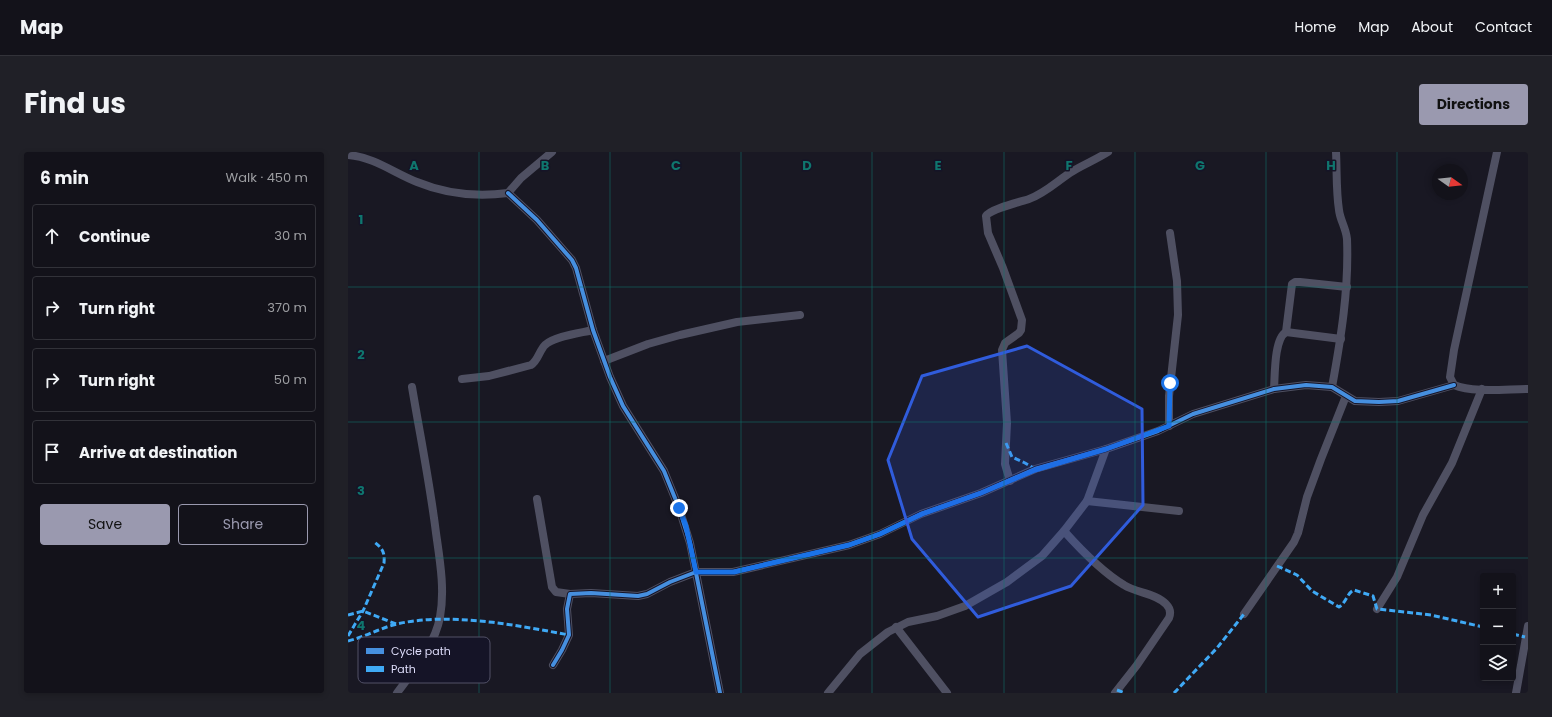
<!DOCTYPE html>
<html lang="en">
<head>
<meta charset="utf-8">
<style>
  :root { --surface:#13121a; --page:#202027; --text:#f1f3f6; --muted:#9d9ea2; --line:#323239; --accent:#9a99af }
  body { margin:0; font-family:Poppins,sans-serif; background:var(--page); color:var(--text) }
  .controls { position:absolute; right:12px; bottom:12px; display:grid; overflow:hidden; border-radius:4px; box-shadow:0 2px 6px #0003 }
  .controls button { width:36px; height:36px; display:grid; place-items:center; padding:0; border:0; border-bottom:1px solid var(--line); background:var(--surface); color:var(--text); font:20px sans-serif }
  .compass { position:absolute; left:1084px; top:12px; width:36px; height:36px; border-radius:50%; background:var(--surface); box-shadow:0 2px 6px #0003; rotate:105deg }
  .stop { position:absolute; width:12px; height:12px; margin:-9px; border:3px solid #1a73e8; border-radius:50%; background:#fff }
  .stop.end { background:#1a73e8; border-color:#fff; box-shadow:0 1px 4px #0008 }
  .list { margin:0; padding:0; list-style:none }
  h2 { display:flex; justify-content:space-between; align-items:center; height:52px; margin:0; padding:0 16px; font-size:17px }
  h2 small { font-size:13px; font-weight:400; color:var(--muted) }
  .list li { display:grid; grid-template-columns:26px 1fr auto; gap:12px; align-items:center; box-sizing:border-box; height:64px; margin:0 8px 8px; padding:0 8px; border:1px solid var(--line); border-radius:4px }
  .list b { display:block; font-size:15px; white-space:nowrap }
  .list em { font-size:13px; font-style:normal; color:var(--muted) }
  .actions { display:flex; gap:8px; padding:12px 16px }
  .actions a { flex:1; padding:9px 0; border:1px solid var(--accent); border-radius:4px; text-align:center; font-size:14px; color:var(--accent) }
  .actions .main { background:var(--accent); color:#111 }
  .icon { flex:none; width:22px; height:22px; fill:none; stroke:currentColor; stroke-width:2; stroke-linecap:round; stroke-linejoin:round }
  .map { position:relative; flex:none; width:1180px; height:541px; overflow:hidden; border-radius:4px }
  header { display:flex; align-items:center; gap:24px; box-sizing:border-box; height:56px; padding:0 20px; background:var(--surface); border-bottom:1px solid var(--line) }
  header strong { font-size:19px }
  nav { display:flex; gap:22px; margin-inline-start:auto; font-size:14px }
  .intro { display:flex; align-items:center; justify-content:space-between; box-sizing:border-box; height:96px; padding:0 24px }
  h1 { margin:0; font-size:28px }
  .button { padding:10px 18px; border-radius:4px; background:var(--accent); color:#111; font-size:14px; font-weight:700 }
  main { display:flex; gap:24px; padding:0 24px }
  aside { flex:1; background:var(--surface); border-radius:4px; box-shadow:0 2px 6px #0003 }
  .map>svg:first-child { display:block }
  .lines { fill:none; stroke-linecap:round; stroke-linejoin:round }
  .minor { stroke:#4f5062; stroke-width:8 }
  .quiet { stroke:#3fa9f5; stroke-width:3; stroke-dasharray:6 3; stroke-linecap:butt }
  .cycleway-casing { stroke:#151427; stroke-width:6 }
  .cycleway { stroke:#468fdf; stroke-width:4 }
  .route { stroke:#1a73e8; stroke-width:5 }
  .marked { fill:#305cdc; fill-opacity:0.2; stroke:#305cdc; stroke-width:3; stroke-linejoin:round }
  .grid { fill:none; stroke:#0f766e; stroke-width:1; stroke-opacity:0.55 }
  .key { fill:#151427; stroke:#525167; stroke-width:1 }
  .key-label { font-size:11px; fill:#dfdefb }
  .grid-label { font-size:13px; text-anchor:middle; font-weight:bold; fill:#0f766e; stroke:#151427; stroke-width:3; stroke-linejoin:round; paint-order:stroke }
</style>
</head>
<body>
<header>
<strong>Map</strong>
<nav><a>Home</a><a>Map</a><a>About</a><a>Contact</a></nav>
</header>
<div class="intro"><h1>Find us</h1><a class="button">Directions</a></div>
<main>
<aside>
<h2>6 min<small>Walk · 450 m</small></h2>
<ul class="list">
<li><svg class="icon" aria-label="ahead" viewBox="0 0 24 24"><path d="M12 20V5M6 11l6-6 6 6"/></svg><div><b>Continue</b></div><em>30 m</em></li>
<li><svg class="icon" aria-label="right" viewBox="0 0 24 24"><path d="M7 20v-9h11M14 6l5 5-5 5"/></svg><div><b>Turn right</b></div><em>370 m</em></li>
<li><svg class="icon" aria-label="right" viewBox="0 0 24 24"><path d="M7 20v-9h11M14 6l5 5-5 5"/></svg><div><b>Turn right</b></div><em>50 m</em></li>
<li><svg class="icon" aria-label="arrive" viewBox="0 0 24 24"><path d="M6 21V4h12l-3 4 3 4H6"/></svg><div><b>Arrive at destination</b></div></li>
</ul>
<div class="actions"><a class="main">Save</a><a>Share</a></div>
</aside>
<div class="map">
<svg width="1180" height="541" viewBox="0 0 1180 541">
  <rect width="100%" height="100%" fill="#191823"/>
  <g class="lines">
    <g class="minor">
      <path d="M1149 0 1106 198 1102 225 1106 233C1125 241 1158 237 1180 237"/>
      <path d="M0 3C26 5 46 21 69 30 98 42 129 45 160 41L173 26 204 0"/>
      <path d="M160 41 189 68 224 108 228 116 245 178 262 225 275 254 316 319 331 356 342 391 372 541"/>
      <path d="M938 180 993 187"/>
      <path d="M256 209 300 192 332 183 389 170 452 163"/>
      <path d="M114 227 141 224 183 213C190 209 191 199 197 193 207 184 233 181 245 178"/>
      <path d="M984 235C993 186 1001 137 999 87 998 76 992 68 991 58 988 39 989 19 988 0"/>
      <path d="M926 237C927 223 926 187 938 180L944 132 947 130H952L999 135"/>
      <path d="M821 274V244L830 163 829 129 822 81"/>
      <path d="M662 329 657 312 659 271 654 198 657 191 671 181 673 178 674 168 655 116 640 81 638 64C642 57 672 50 681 47 698 41 710 28 725 19 737 12 749 7 760 0"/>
      <path d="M189 347 204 435 208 440 222 442"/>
      <path d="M739 349 831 359"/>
      <path d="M716 379C733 398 754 420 776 433 788 441 808 441 818 452 822 456 823 461 821 466L789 513 767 541"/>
      <path d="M1029 457 1049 425 1075 363 1104 311 1134 237"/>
      <path d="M896 462 946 390 950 381 959 345 973 307 998 244"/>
      <path d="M548 475 599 541"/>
      <path d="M205 513 214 498 221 483 219 457 222 442 243 441 290 444 299 442 322 430 348 420H385L501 393 532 382 573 362 633 341 687 317 758 297 810 279 845 262 926 237 958 233 984 235 1007 249 1031 250 1050 249 1106 233"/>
      <path d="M49 541C65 519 87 493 92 465 97 438 92 409 88 381 82 332 72 283 64 235"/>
      <path d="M480 541 512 502 540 480 560 470 589 464 617 454 659 430 694 404 716 379 739 349 758 297"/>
      <path d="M1168 541 1180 474"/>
    </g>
    <g class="quiet">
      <path d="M658 291 664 305 677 311 687 317"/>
      <path d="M929 414 949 423 964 439 991 455C998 451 999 441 1006 438L1025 444 1029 457 1083 463 1135 475"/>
      <path d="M0 463 15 459 48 472"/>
      <path d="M1165 482 1177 485"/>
      <path d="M0 484 15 459 36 411C37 399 34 396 25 389"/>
      <path d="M0 489C17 485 32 476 49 472 101 460 168 473 221 483"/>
      <path d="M769 538 777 541"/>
      <path d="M826 541 869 496 896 462"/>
    </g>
    <g class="cycleway-casing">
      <g id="cycleway">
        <path d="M160 41 189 68 224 108 228 116 245 178 262 225 275 254 316 319 331 356 342 391 372 541"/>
        <path d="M205 513 214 498 221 483 219 457 222 442 243 441 290 444 299 442 322 430 348 420H385L501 393 532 382 573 362 633 341 687 317 758 297 810 279 845 262 926 237 958 233 984 235 1007 249 1031 250 1050 249 1106 233"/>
      </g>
    </g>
    <use href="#cycleway" class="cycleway"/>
  </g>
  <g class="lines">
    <path class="route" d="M331 356 338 374 348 420H386L501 393 532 382 574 362 633 341 687 318 758 297 821 274 822 231"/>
  </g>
  <path class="marked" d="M679 194 794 257 795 353 723 434 630 465 564 387 540 308 574 224Z"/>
  <path class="grid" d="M131 0V541M262 0V541M393 0V541M524 0V541M656 0V541M787 0V541M918 0V541M1049 0V541M0 135H1180M0 270H1180M0 406H1180"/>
  <rect x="10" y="485" width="132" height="46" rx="6" class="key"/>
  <rect x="18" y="496" width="18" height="6" fill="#468fdf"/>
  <rect x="18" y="514" width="18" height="6" fill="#3fa9f5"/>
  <g class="key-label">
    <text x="43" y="503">Cycle path</text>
    <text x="43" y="521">Path</text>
  </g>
  <g class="grid-label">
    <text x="66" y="18">A</text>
    <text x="197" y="18">B</text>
    <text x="328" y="18">C</text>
    <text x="459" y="18">D</text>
    <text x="590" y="18">E</text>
    <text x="721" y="18">F</text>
    <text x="852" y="18">G</text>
    <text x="983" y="18">H</text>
    <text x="13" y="72">1</text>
    <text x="13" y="207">2</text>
    <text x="13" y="343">3</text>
    <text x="13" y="478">4</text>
  </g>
</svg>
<div class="controls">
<button>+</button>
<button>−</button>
<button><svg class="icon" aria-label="layers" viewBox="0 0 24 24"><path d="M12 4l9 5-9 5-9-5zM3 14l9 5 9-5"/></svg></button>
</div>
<svg class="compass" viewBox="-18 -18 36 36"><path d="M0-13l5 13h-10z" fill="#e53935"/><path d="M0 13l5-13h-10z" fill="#9d9ea2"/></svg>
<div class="stop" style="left:822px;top:231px"></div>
<div class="stop end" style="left:331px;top:356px"></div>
</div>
</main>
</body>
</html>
